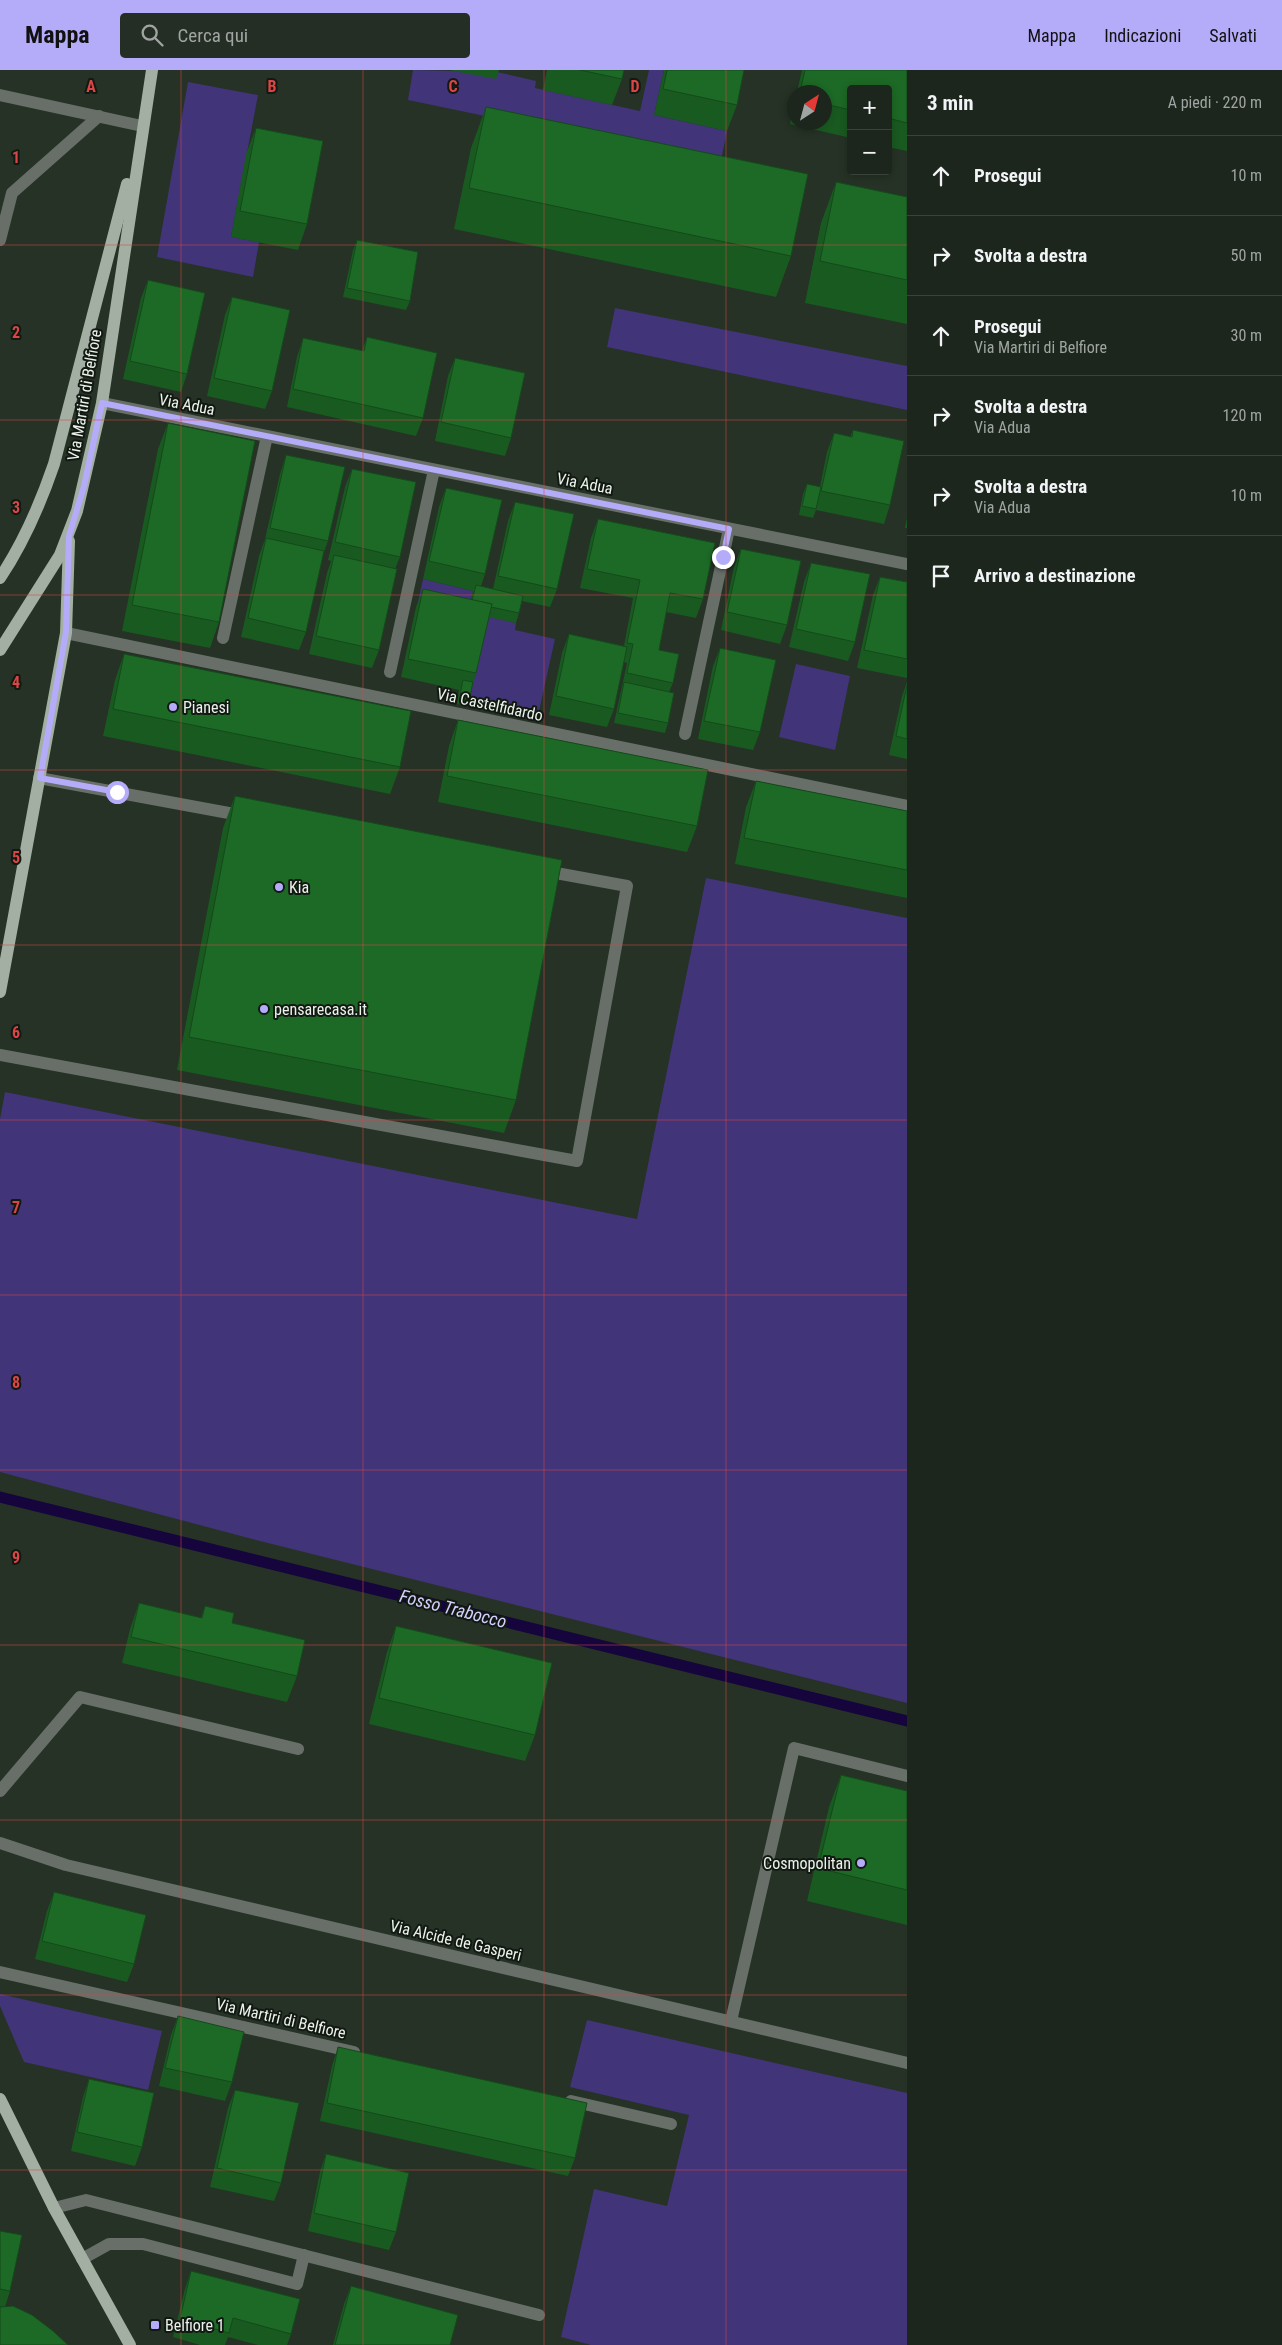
<!DOCTYPE html>
<html lang="it">
<head>
<meta charset="utf-8">
<style>
  :root { --surface:#1c261c; --page:#252e25; --text:#f1f3f6; --muted:#a0a5a3; --line:#3a433b; --accent:#b4acf9 }
  body { margin:0; font-family:"Roboto Condensed",sans-serif; background:var(--page); color:var(--text) }
  .controls { position:absolute; right:15px; top:15px; display:grid; overflow:hidden; border-radius:5px; box-shadow:0 2px 8px #0003 }
  .controls button { width:45px; height:45px; display:grid; place-items:center; padding:0; border:0; border-bottom:1px solid var(--line); background:var(--surface); color:var(--text); font:25px sans-serif }
  .compass { position:absolute; left:787px; top:15px; width:45px; height:45px; border-radius:50%; background:var(--surface); box-shadow:0 2px 8px #0003; rotate:36deg }
  .stop { position:absolute; width:15px; height:15px; margin:-11px; border:4px solid #b4acf9; border-radius:50%; background:#fff }
  .stop.end { background:#b4acf9; border-color:#fff; box-shadow:0 1px 5px #0008 }
  .list { margin:0; padding:0; list-style:none }
  h2 { display:flex; justify-content:space-between; align-items:center; height:65px; margin:0; padding:0 20px; font-size:21px }
  h2 small { font-size:16px; font-weight:400; color:var(--muted) }
  .list li { display:grid; grid-template-columns:32px 1fr auto; gap:15px; align-items:center; box-sizing:border-box; height:80px; padding:0 20px; border-top:1px solid var(--line) }
  .list b { display:block; font-size:19px; white-space:nowrap }
  .list p { margin:0; font-size:16px; white-space:nowrap; color:var(--muted) }
  .list em { font-size:16px; font-style:normal; color:var(--muted) }
  .icon { flex:none; width:28px; height:28px; fill:none; stroke:currentColor; stroke-width:2; stroke-linecap:round; stroke-linejoin:round }
  .map { position:relative; flex:none; width:907px; height:2275px; overflow:hidden }
  header { display:flex; align-items:center; gap:30px; box-sizing:border-box; height:70px; padding:0 25px; background:var(--accent); color:#111 }
  header strong { font-size:24px }
  nav { display:flex; gap:28px; margin-inline-start:auto; font-size:18px }
  .search { width:350px; height:45px; background:var(--page); display:flex; align-items:center; gap:12px; box-sizing:border-box; padding:0 18px; border-radius:5px; color:var(--muted); font-size:19px }
  main { display:flex }
  aside { flex:1; background:var(--surface) }
  .map>svg:first-child { display:block }
  .green { fill:#413478 }
  .lines { fill:none; stroke-linecap:round; stroke-linejoin:round }
  .stream { stroke:#16043d; stroke-width:11 }
  .minor { stroke:#686f68; stroke-width:12 }
  .major { stroke:#a2afa2; stroke-width:12 }
  .wall { fill:#195a21 }
  .building { fill:#1d6926; stroke:#144a1b }
  .route { stroke:#b4acf9; stroke-width:6 }
  .grid { fill:none; stroke:#d94645; stroke-width:1; stroke-opacity:0.55 }
  .poi-dot { fill:#b4acf9; stroke:#121812; stroke-width:2 }
  .labels { text-anchor:middle; stroke-width:4; stroke-linejoin:round; paint-order:stroke }
  .street-label { font-size:16px; fill:#ebf3eb; stroke:#121812 }
  .poi-label { font-size:16px; fill:#ebf3eb; stroke:#121812; text-anchor:start }
  .water-label { font-size:18px; font-style:italic; fill:#d4d1fe; stroke:#121812 }
  .grid-label { font-size:16px; text-anchor:middle; font-weight:bold; fill:#d94645; stroke:#121812; stroke-width:4; stroke-linejoin:round; paint-order:stroke }
</style>
</head>
<body>
<header>
<strong>Mappa</strong>
<div class="search"><svg class="icon" aria-label="search" viewBox="0 0 24 24"><circle cx="10" cy="10" r="6"/><path d="M15 15l6 6"/></svg>Cerca qui</div>
<nav><a>Mappa</a><a>Indicazioni</a><a>Salvati</a></nav>
</header>
<main>
<div class="map">
<svg width="907" height="2275" viewBox="0 0 907 2275">
  <rect width="100%" height="100%" fill="#253225"/>
  <g class="green">
    <path d="M413 0 497 2 536 11 535 18 640 41 649 0H664L654 45 727 61 720 95 408 30Z"/>
    <path d="M188 12 258 25 231 167 259 172 253 207 157 187Z"/>
    <path d="M615 238 907 296V340L607 277Z"/>
    <path d="M423 509 473 521 468 543 418 532Z"/>
    <path d="M487 546 516 553 515 560 555 569 537 650 467 636Z"/>
    <path d="M796 594 850 606 835 680 779 667Z"/>
    <path d="M706 808 907 848V1633L256 1470 0 1402V1049L5 1022 637 1149Z"/>
    <path d="M0 1924 162 1961 148 2020 24 1992 0 1936Z"/>
    <path d="M587 1950 907 2023V2275H591L561 2267 594 2119 667 2136 689 2045 570 2017Z"/>
  </g>
  <g class="lines">
    <path class="stream" d="M0 1427 907 1651"/>
    <g class="minor">
      <path d="M0 25 142 56"/>
      <path d="M0 170 12 123 99 46"/>
      <path d="M102 333 907 494"/>
      <path d="M66 563 907 736"/>
      <path d="M223 568 267 366"/>
      <path d="M390 602 434 400"/>
      <path d="M685 664 729 459"/>
      <path d="M39 708 245 746"/>
      <path d="M0 985 577 1091 627 816 545 801"/>
      <path d="M0 1721 80 1627 298 1679"/>
      <path d="M0 1773 66 1795 907 1993"/>
      <path d="M0 1902 354 1982"/>
      <path d="M731 1951 794 1678 907 1706"/>
      <path d="M571 2031 671 2054"/>
      <path d="M54 2138 86 2130 539 2245"/>
      <path d="M82 2189 109 2174H143L297 2214 304 2185"/>
    </g>
    <g class="major">
      <path d="M0 508C24 472 40 435 54 394L127 114"/>
      <path d="M0 580 60 485 77 441 102 333 152 0"/>
      <path d="M0 922 66 563 69 471"/>
      <path d="M0 2029 54 2138 130 2275"/>
    </g>
  </g>
  <g class="wall">
    <path d="M449 0H499L496 9Z"/>
    <path d="M547 0H624L622 9 612 35 543 20Z"/>
    <path d="M664 0H744L737 35 727 61 654 45Z"/>
    <path d="M802 0H907V81L888 77V19H851V68L790 54 794 32V52H824V22H797Z"/>
    <path d="M486 37 791 186 776 227 454 159 471 78Z"/>
    <path d="M256 58 307 154 298 180 231 167 246 84Z"/>
    <path d="M836 112 907 127V254L805 233 821 153Z"/>
    <path d="M357 170 410 231 406 240 343 227 353 180Z"/>
    <path d="M148 210 187 304 181 322 123 309 141 228Z"/>
    <path d="M232 227 272 321 265 339 207 326 225 245Z"/>
    <path d="M367 267 423 348 416 366 287 337 297 287 303 268 362 281Z"/>
    <path d="M455 288 511 368 505 386 435 371 448 306Z"/>
    <path d="M168 353 219 552 210 578 122 561 158 379Z"/>
    <path d="M853 360 890 435 884 454 816 440 813 448 799 445 803 424 807 414 820 417 827 382 834 363 850 367Z"/>
    <path d="M286 385 328 471 322 487 306 562 299 580 241 567 259 486 265 469 280 404Z"/>
    <path d="M352 399 400 487 395 499 379 580 372 598 309 584 327 503 331 491 328 490 345 417Z"/>
    <path d="M446 418 485 504 481 516 493 519 508 451 515 432 557 519 550 537 522 531 519 543 516 553 489 547 476 603 467 636 457 634 459 620 401 607 416 537 423 519 471 530 473 521 423 509 439 437Z"/>
    <path d="M907 448V458H905Z"/>
    <path d="M598 449 703 529 696 548 666 542 659 580 673 613 669 622 668 653 665 663 614 653 627 593 623 592 614 639 607 657 549 645 562 583 569 564 624 576 633 528 580 518 591 468Z"/>
    <path d="M741 479 787 555 780 574 721 560 734 497Z"/>
    <path d="M811 493 855 572 848 591 789 577 804 512Z"/>
    <path d="M880 507 907 512V608L857 598 873 525Z"/>
    <path d="M720 578 760 662 753 680 698 669 713 596Z"/>
    <path d="M124 584 400 697 390 724 103 666 115 610Z"/>
    <path d="M907 612V689L889 685 902 626Z"/>
    <path d="M458 650 697 756 687 782 438 732 449 676Z"/>
    <path d="M756 711 907 741V828L735 794 746 737Z"/>
    <path d="M235 726 516 1030 504 1063 177 1000 223 758Z"/>
    <path d="M139 1533 201 1548 205 1536 232 1553 297 1606 287 1632 122 1593 130 1559Z"/>
    <path d="M396 1556 535 1665 525 1691 369 1654 387 1582Z"/>
    <path d="M841 1705 907 1721V1855L807 1831 829 1737Z"/>
    <path d="M54 1822 134 1894 127 1912 35 1889 47 1841Z"/>
    <path d="M178 1946 232 2012 225 2031 159 2016 171 1965Z"/>
    <path d="M338 1977 575 2088 568 2106 320 2051 332 1996Z"/>
    <path d="M89 2009 142 2077 135 2096 71 2081 83 2027Z"/>
    <path d="M235 2020 281 2113 274 2131 210 2117 228 2038Z"/>
    <path d="M326 2084 396 2162 389 2180 308 2161 320 2102Z"/>
    <path d="M0 2161 10 2221 5 2237 0 2275Z"/>
    <path d="M191 2201 291 2264 287 2275H258L228 2267 225 2275H200L173 2267 185 2219Z"/>
    <path d="M351 2216 450 2275H333L344 2234Z"/>
  </g>
  <g class="building">
    <path d="M580 0H624L622 9Z"/>
    <path d="M667 0H744L737 35 663 19Z"/>
    <path d="M805 0H907V53L888 48V19H851V40L824 34V22H800Z"/>
    <path d="M486 37 808 104 791 186 469 118Z"/>
    <path d="M256 58 323 71 307 154 240 141Z"/>
    <path d="M836 112 907 127V210L820 191Z"/>
    <path d="M357 170 418 182 410 231 347 218Z"/>
    <path d="M148 210 205 223 187 304 130 291Z"/>
    <path d="M232 227 290 240 272 321 214 308Z"/>
    <path d="M367 267 437 283 423 348 293 319 303 268 364 281Z"/>
    <path d="M455 288 525 303 511 368 441 352Z"/>
    <path d="M168 353 255 371 219 552 132 535Z"/>
    <path d="M853 360 904 371 890 435 821 421 834 363 852 367Z"/>
    <path d="M286 385 345 397 328 471 270 458Z"/>
    <path d="M352 399 416 412 400 487 335 472Z"/>
    <path d="M807 414 821 417 816 439 802 436Z"/>
    <path d="M446 418 502 430 485 504 429 491Z"/>
    <path d="M515 432 574 444 557 519 498 506Z"/>
    <path d="M598 449 715 473 703 529 670 523 659 580 679 584 673 613 627 603 633 574 627 573 640 510 587 499Z"/>
    <path d="M266 468 324 481 306 562 248 548Z"/>
    <path d="M741 479 801 491 787 555 727 542Z"/>
    <path d="M334 485 397 499 379 580 316 566Z"/>
    <path d="M811 493 870 504 855 572 796 559Z"/>
    <path d="M880 507 907 512V589L864 580Z"/>
    <path d="M476 515 523 526 519 543 491 537 492 534 472 530Z"/>
    <path d="M423 519 492 534 476 603 408 589Z"/>
    <path d="M569 564 627 577 614 639 556 626Z"/>
    <path d="M720 578 776 590 760 662 704 651Z"/>
    <path d="M124 584 411 641 400 697 113 639Z"/>
    <path d="M463 610 473 612 470 626 460 625Z"/>
    <path d="M624 612 674 623 668 653 618 643Z"/>
    <path d="M907 615V669L896 666Z"/>
    <path d="M458 650 708 700 697 756 447 706Z"/>
    <path d="M756 711 907 741V800L744 768Z"/>
    <path d="M235 726 562 790 516 1030 189 967Z"/>
    <path d="M139 1533 202 1548 205 1536 234 1543 232 1553 305 1570 297 1606 131 1567Z"/>
    <path d="M396 1556 552 1593 535 1665 379 1628Z"/>
    <path d="M841 1705 907 1721V1820L818 1798Z"/>
    <path d="M54 1822 146 1845 134 1894 42 1871Z"/>
    <path d="M178 1946 244 1962 232 2012 165 1998Z"/>
    <path d="M338 1977 587 2033 575 2088 327 2033Z"/>
    <path d="M89 2009 154 2023 142 2077 77 2062Z"/>
    <path d="M235 2020 299 2033 281 2113 217 2098Z"/>
    <path d="M326 2084 409 2103 396 2162 314 2143Z"/>
    <path d="M0 2161 22 2165 10 2221 0 2219Z"/>
    <path d="M191 2201 300 2229 291 2264 233 2248 229 2263 180 2249Z"/>
    <path d="M351 2216 458 2245 450 2275H335Z"/>
    <path d="M13 2236 32 2245 53 2261 68 2275H0V2237Z"/>
  </g>
  <g class="lines">
    <path class="route" d="M117 722 40 708 66 562 69 466 84 416 102 333 729 459 723 487"/>
  </g>
  <path class="grid" d="M181 0V2275M363 0V2275M544 0V2275M726 0V2275M0 175H907M0 350H907M0 525H907M0 700H907M0 875H907M0 1050H907M0 1225H907M0 1400H907M0 1575H907M0 1750H907M0 1925H907M0 2100H907"/>
  <g class="poi-dot">
    <circle cx="173" cy="637" r="5"/>
    <circle cx="279" cy="817" r="5"/>
    <circle cx="264" cy="939" r="5"/>
    <circle cx="861" cy="1793" r="5"/>
    <rect x="150" y="2250" width="10" height="10" rx="2.5"/>
  </g>
  <g class="labels">
    <g class="street-label">
      <text transform="translate(84 325) rotate(-80)" y="6">Via Martiri di Belfiore</text>
      <text transform="translate(187 334) rotate(11)" y="6">Via Adua</text>
      <text transform="translate(585 413) rotate(11)" y="6">Via Adua</text>
      <text transform="translate(490 634) rotate(12)" y="6">Via Castelfidardo</text>
      <text transform="translate(456 1870) rotate(13)" y="6">Via Alcide de Gasperi</text>
      <text transform="translate(281 1948) rotate(13)" y="6">Via Martiri di Belfiore</text>
    </g>
    <g class="poi-label">
      <text x="183" y="643">Pianesi</text>
      <text x="289" y="823">Kia</text>
      <text x="274" y="945">pensarecasa.it</text>
      <text x="851" y="1799" text-anchor="end">Cosmopolitan</text>
      <text x="165" y="2261">Belfiore 1</text>
    </g>
    <g class="water-label">
      <text transform="translate(453 1539) rotate(14)" y="6">Fosso Trabocco</text>
    </g>
  </g>
  <g class="grid-label">
    <text x="91" y="22">A</text>
    <text x="272" y="22">B</text>
    <text x="453" y="22">C</text>
    <text x="635" y="22">D</text>
    <text x="16" y="93">1</text>
    <text x="16" y="268">2</text>
    <text x="16" y="443">3</text>
    <text x="16" y="618">4</text>
    <text x="16" y="793">5</text>
    <text x="16" y="968">6</text>
    <text x="16" y="1143">7</text>
    <text x="16" y="1318">8</text>
    <text x="16" y="1493">9</text>
  </g>
</svg>
<div class="controls">
<button>+</button>
<button>−</button>
</div>
<svg class="compass" viewBox="-18 -18 36 36"><path d="M0-13l5 13h-10z" fill="#e53935"/><path d="M0 13l5-13h-10z" fill="#a0a5a3"/></svg>
<div class="stop" style="left:117px;top:722px"></div>
<div class="stop end" style="left:723px;top:487px"></div>
</div>
<aside>
<h2>3 min<small>A piedi · 220 m</small></h2>
<ul class="list">
<li><svg class="icon" aria-label="ahead" viewBox="0 0 24 24"><path d="M12 20V5M6 11l6-6 6 6"/></svg><div><b>Prosegui</b></div><em>10 m</em></li>
<li><svg class="icon" aria-label="right" viewBox="0 0 24 24"><path d="M7 20v-9h11M14 6l5 5-5 5"/></svg><div><b>Svolta a destra</b></div><em>50 m</em></li>
<li><svg class="icon" aria-label="ahead" viewBox="0 0 24 24"><path d="M12 20V5M6 11l6-6 6 6"/></svg><div><b>Prosegui</b><p>Via Martiri di Belfiore</p></div><em>30 m</em></li>
<li><svg class="icon" aria-label="right" viewBox="0 0 24 24"><path d="M7 20v-9h11M14 6l5 5-5 5"/></svg><div><b>Svolta a destra</b><p>Via Adua</p></div><em>120 m</em></li>
<li><svg class="icon" aria-label="right" viewBox="0 0 24 24"><path d="M7 20v-9h11M14 6l5 5-5 5"/></svg><div><b>Svolta a destra</b><p>Via Adua</p></div><em>10 m</em></li>
<li><svg class="icon" aria-label="arrive" viewBox="0 0 24 24"><path d="M6 21V4h12l-3 4 3 4H6"/></svg><div><b>Arrivo a destinazione</b></div></li>
</ul>
</aside>
</main>
</body>
</html>
